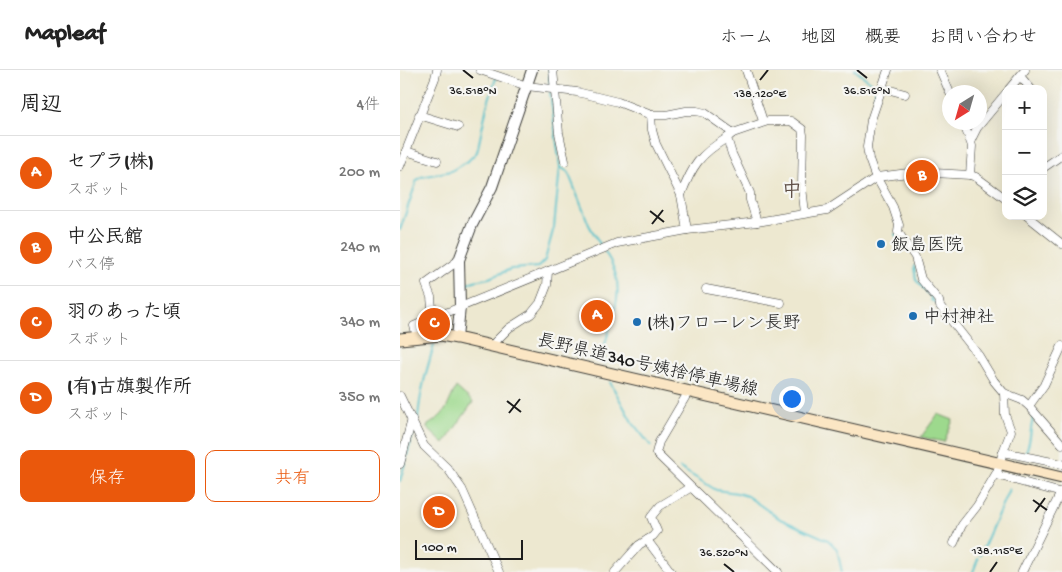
<!DOCTYPE html>
<html lang="ja">
<head>
<meta charset="utf-8">
<style>
  :root { --surface:#fff; --page:#f6f6f6; --text:#222; --muted:#767676; --line:#e0e0e0; --accent:#ea580c }
  body { margin:0; font-family:"Gochi Hand","Klee One",sans-serif; background:var(--page); color:var(--text) }
  .controls { position:absolute; right:15px; top:15px; display:grid; overflow:hidden; border-radius:10px; box-shadow:0 5px 20px #0002 }
  .controls button { width:45px; height:45px; display:grid; place-items:center; padding:0; border:0; border-bottom:1px solid var(--line); background:var(--surface); color:var(--text); font:25px sans-serif }
  .compass { position:absolute; left:542px; top:15px; width:45px; height:45px; border-radius:50%; background:var(--surface); box-shadow:0 5px 20px #0002; rotate:217deg }
  .scale { position:absolute; left:15px; bottom:12px; width:108px; box-sizing:border-box; padding-left:5px; border:2px solid #1c1c1c; border-top:0; font-size:14px; line-height:18px; white-space:nowrap; color:#1c1c1c; -webkit-text-stroke:4px #f6f6f2; paint-order:stroke }
  .you { position:absolute; left:391px; top:328px; width:18px; height:18px; margin:-12px; border:4px solid #fff; border-radius:50%; background:#1a73e8; box-shadow:0 0 0 8px #1a73e833 }
  .badge { display:grid; place-items:center; width:32px; height:32px; border-radius:50%; background:var(--accent); color:#fff; font-size:16px; font-weight:700 }
  .pin { position:absolute; translate:-50% -50%; border:2px solid #fff; box-shadow:0 1px 5px #0006 }
  .list { margin:0; padding:0; list-style:none }
  h2 { display:flex; justify-content:space-between; align-items:center; height:65px; margin:0; padding:0 20px; font-size:21px }
  h2 small { font-size:16px; font-weight:400; color:var(--muted) }
  .list li { display:grid; grid-template-columns:32px 1fr auto; gap:15px; align-items:center; box-sizing:border-box; height:75px; padding:0 20px; border-top:1px solid var(--line) }
  .list b { display:block; font-size:19px; white-space:nowrap }
  .list p { margin:0; font-size:16px; white-space:nowrap; color:var(--muted) }
  .list em { font-size:16px; font-style:normal; color:var(--muted) }
  .actions { display:flex; gap:10px; padding:15px 20px }
  .actions a { flex:1; padding:11px 0; border:1px solid var(--accent); border-radius:10px; text-align:center; font-size:18px; color:var(--accent) }
  .actions .main { background:var(--accent); color:#fff }
  .icon { flex:none; width:28px; height:28px; fill:none; stroke:currentColor; stroke-width:2; stroke-linecap:round; stroke-linejoin:round }
  .map { position:relative; flex:none; width:662px; height:502px; overflow:hidden }
  header { display:flex; align-items:center; gap:30px; box-sizing:border-box; height:70px; padding:0 25px; background:var(--surface); border-bottom:1px solid var(--line) }
  header strong { font-size:24px }
  nav { display:flex; gap:28px; margin-inline-start:auto; font-size:18px }
  main { display:flex }
  aside { flex:1; background:var(--surface) }
  .map>svg:first-child { display:block }
  .green { fill:#9dd98d; stroke:#5c7a54 }
  .lines { fill:none; stroke-linecap:round; stroke-linejoin:round }
  .stream { stroke:#54c1cb; stroke-width:2 }
  .minor-casing { stroke:#3b3b37; stroke-width:9 }
  .tertiary-casing { stroke:#3b3b37; stroke-width:12 }
  .secondary-casing { stroke:#3b3b37; stroke-width:13 }
  .minor { stroke:#fff; stroke-width:8 }
  .tertiary { stroke:#fff; stroke-width:10 }
  .secondary { stroke:#fbe6c4; stroke-width:11 }
  .ticks { fill:none; stroke:#1c1c1c; stroke-width:2 }
  .poi-dot { fill:#1f6fb2; stroke:#f6f6f2; stroke-width:2 }
  .labels { text-anchor:middle; stroke-width:4.5; stroke-linejoin:round; paint-order:stroke }
  .poi-label { font-size:18px; fill:#1c1c1c; stroke:#f6f6f2; text-anchor:start }
  .street-label { font-size:18px; fill:#1c1c1c; stroke:#f6f6f2 }
  .quarter-label { font-size:20px; font-weight:bold; fill:#5e4e46; stroke:#f6f6f2 }
  .ticks-label { font-size:12px; text-anchor:middle; fill:#1c1c1c; stroke:#f6f6f2; stroke-width:4.5; stroke-linejoin:round; paint-order:stroke }
</style>
</head>
<body>
<header>
<strong>Mapleaf</strong>
<nav><a>ホーム</a><a>地図</a><a>概要</a><a>お問い合わせ</a></nav>
</header>
<main>
<aside>
<h2>周辺<small>4件</small></h2>
<ul class="list">
<li><span class="badge">A</span><div><b>セプラ(株)</b><p>スポット</p></div><em>200 m</em></li>
<li><span class="badge">B</span><div><b>中公民館</b><p>バス停</p></div><em>240 m</em></li>
<li><span class="badge">C</span><div><b>羽のあった頃</b><p>スポット</p></div><em>340 m</em></li>
<li><span class="badge">D</span><div><b>(有)古旗製作所</b><p>スポット</p></div><em>350 m</em></li>
</ul>
<div class="actions"><a class="main">保存</a><a>共有</a></div>
</aside>
<div class="map">
<svg width="662" height="502" viewBox="0 0 662 502">
  <rect width="100%" height="100%" fill="#f6f6f2"/>
  <filter id="ink" filterUnits="userSpaceOnUse"><feTurbulence type="fractalNoise" baseFrequency=".02" numOctaves="2"/><feDisplacementMap in="SourceGraphic" scale="10" xChannelSelector="R" yChannelSelector="G"/><feConvolveMatrix kernelMatrix="1 2 1 2 8 2 1 2 1" color-interpolation-filters="sRGB"/></filter>
  <filter id="wash" filterUnits="userSpaceOnUse"><feTurbulence type="fractalNoise" baseFrequency=".0096" numOctaves="4" result="noise"/><feDisplacementMap in="SourceGraphic" scale="20" xChannelSelector="R" yChannelSelector="G"/><feGaussianBlur stdDeviation="1.12" result="paint"/><feColorMatrix in="noise" values="0 0 0 0 0 0 0 0 0 0 0 0 0 0 0 0 0 1.4 0 .05"/><feComposite in="paint" operator="in"/></filter>
  <g filter="url(#wash)">
    <rect width="100%" height="100%" fill="#ede8d0"/>
    <g class="green">
      <path d="M56 317 73 332 44 374 27 358 28 355C48 343 46 337 56 317Z"/>
      <path d="M538 344 553 350 544 372 521 367Z"/>
    </g>
    <g class="lines">
      <g class="stream">
        <path d="M149 0 150 18"/>
        <path d="M455 0 476 16 475 28"/>
        <path d="M160 97 168 102 189 155 201 176"/>
        <path d="M0 160 17 110 21 107 51 101 68 91 77 82 87 36 96 8"/>
        <path d="M495 164 502 175"/>
        <path d="M205 182C225 211 218 232 208 264 205 274 202 283 205 294"/>
        <path d="M514 196 516 210 532 228 531 230 537 233"/>
        <path d="M64 219 67 214 74 211 89 208 111 199 138 197 145 190 154 157 160 97 150 22"/>
        <path d="M44 257 50 245"/>
        <path d="M210 312 232 352 251 376"/>
        <path d="M18 348C20 322 27 299 34 275"/>
        <path d="M625 383C632 372 629 359 634 346"/>
        <path d="M280 398 316 420 337 423 347 426 380 449 428 470 437 479 442 502"/>
        <path d="M0 411 13 364"/>
        <path d="M580 485 609 419"/>
        <path d="M573 502 578 489"/>
      </g>
    </g>
  </g>
  <g filter="url(#ink)">
    <g class="lines">
      <g class="minor-casing">
        <g id="minor">
          <path d="M80 0 127 16 177 22 218 32 251 45H266L286 41H297L305 43 333 63 368 51H391L402 59 403 65 402 117 405 143"/>
          <path d="M153 0 159 63 165 91"/>
          <path d="M346 0 363 51"/>
          <path d="M488 0 471 50 467 77 469 89 474 103 493 137 499 155 498 162 515 187 521 209 539 231 540 236 579 286 594 311 604 323 622 330 629 336 662 374"/>
          <path d="M540 0 550 23"/>
          <path d="M620 6 631 19"/>
          <path d="M483 18 505 24"/>
          <path d="M609 19 625 0"/>
          <path d="M19 45 58 57"/>
          <path d="M251 45 252 60 256 74 281 125 287 160"/>
          <path d="M563 52 572 76 570 105"/>
          <path d="M333 63 327 68 332 84 350 123V130L357 152"/>
          <path d="M571 70 577 58 606 23"/>
          <path d="M6 81 37 91"/>
          <path d="M0 96 35 8 37 0"/>
          <path d="M643 98 662 85"/>
          <path d="M281 125C292 96 300 84 327 68"/>
          <path d="M627 146 662 174"/>
          <path d="M306 219 381 233"/>
          <path d="M33 249 31 227 26 214 59 190"/>
          <path d="M17 266 14 256 217 173 287 160 357 152 427 140 477 107 516 102 570 105 576 107 606 129"/>
          <path d="M91 276 109 258 131 244 140 233 147 215 148 201"/>
          <path d="M287 321 286 326 259 372 256 383 378 502"/>
          <path d="M0 326 24 376 48 399 62 419 99 502"/>
          <path d="M629 336 644 315 662 276"/>
          <path d="M603 382 611 361 605 345 604 323"/>
          <path d="M0 394 12 349"/>
          <path d="M662 394 603 382 597 402 600 406 662 423"/>
          <path d="M247 470 271 502"/>
          <path d="M554 473 562 455 577 436 597 402"/>
          <path d="M215 502 239 475 253 466 257 461 251 447 260 436 290 418"/>
          <path d="M622 502 661 422"/>
        </g>
      </g>
      <g class="tertiary-casing">
        <path id="tertiary" d="M57 268 60 237 59 190 72 155 92 117 132 0"/>
      </g>
      <g class="secondary-casing">
        <path id="secondary" d="M0 269 41 265 57 268 662 408"/>
      </g>
      <use href="#minor" class="minor"/>
      <use href="#tertiary" class="tertiary"/>
      <use href="#secondary" class="secondary"/>
    </g>
  </g>
  <path class="ticks" d="M63 0 73 8M457 0 467 8M360 10 368 0M250 141 264 152M252 154 263 140M107 331 121 342M109 343 120 329M633 430 647 440M635 442 645 428M324 494 334 502M590 502 597 492"/>
  <g class="poi-dot">
    <circle cx="481" cy="174" r="5"/>
    <circle cx="513" cy="246" r="5"/>
    <circle cx="237" cy="252" r="5"/>
  </g>
  <g class="labels">
    <g class="poi-label">
      <text x="491" y="180">飯島医院</text>
      <text x="523" y="252">中村神社</text>
      <text x="247" y="258">(株)フローレン長野</text>
    </g>
    <g class="street-label">
      <text transform="translate(248 294) rotate(13)" y="6">長野県道340号姨捨停車場線</text>
    </g>
    <g class="quarter-label">
      <text x="392" y="126">中</text>
    </g>
  </g>
  <g class="ticks-label">
    <text x="73" y="24">36.518°N</text>
    <text x="467" y="24">36.516°N</text>
    <text x="360" y="27">138.120°E</text>
    <text x="597" y="484">138.115°E</text>
    <text x="324" y="486">36.520°N</text>
  </g>
</svg>
<div class="controls">
<button>+</button>
<button>−</button>
<button><svg class="icon" aria-label="layers" viewBox="0 0 24 24"><path d="M12 4l9 5-9 5-9-5zM3 14l9 5 9-5"/></svg></button>
</div>
<svg class="compass" viewBox="-18 -18 36 36"><path d="M0-13l5 13h-10z" fill="#e53935"/><path d="M0 13l5-13h-10z" fill="#767676"/></svg>
<div class="scale">100 m</div>
<div class="you"></div>
<div class="pin badge" style="left:197px;top:246px">A</div>
<div class="pin badge" style="left:522px;top:106px">B</div>
<div class="pin badge" style="left:34px;top:254px">C</div>
<div class="pin badge" style="left:39px;top:442px">D</div>
</div>
</main>
</body>
</html>
